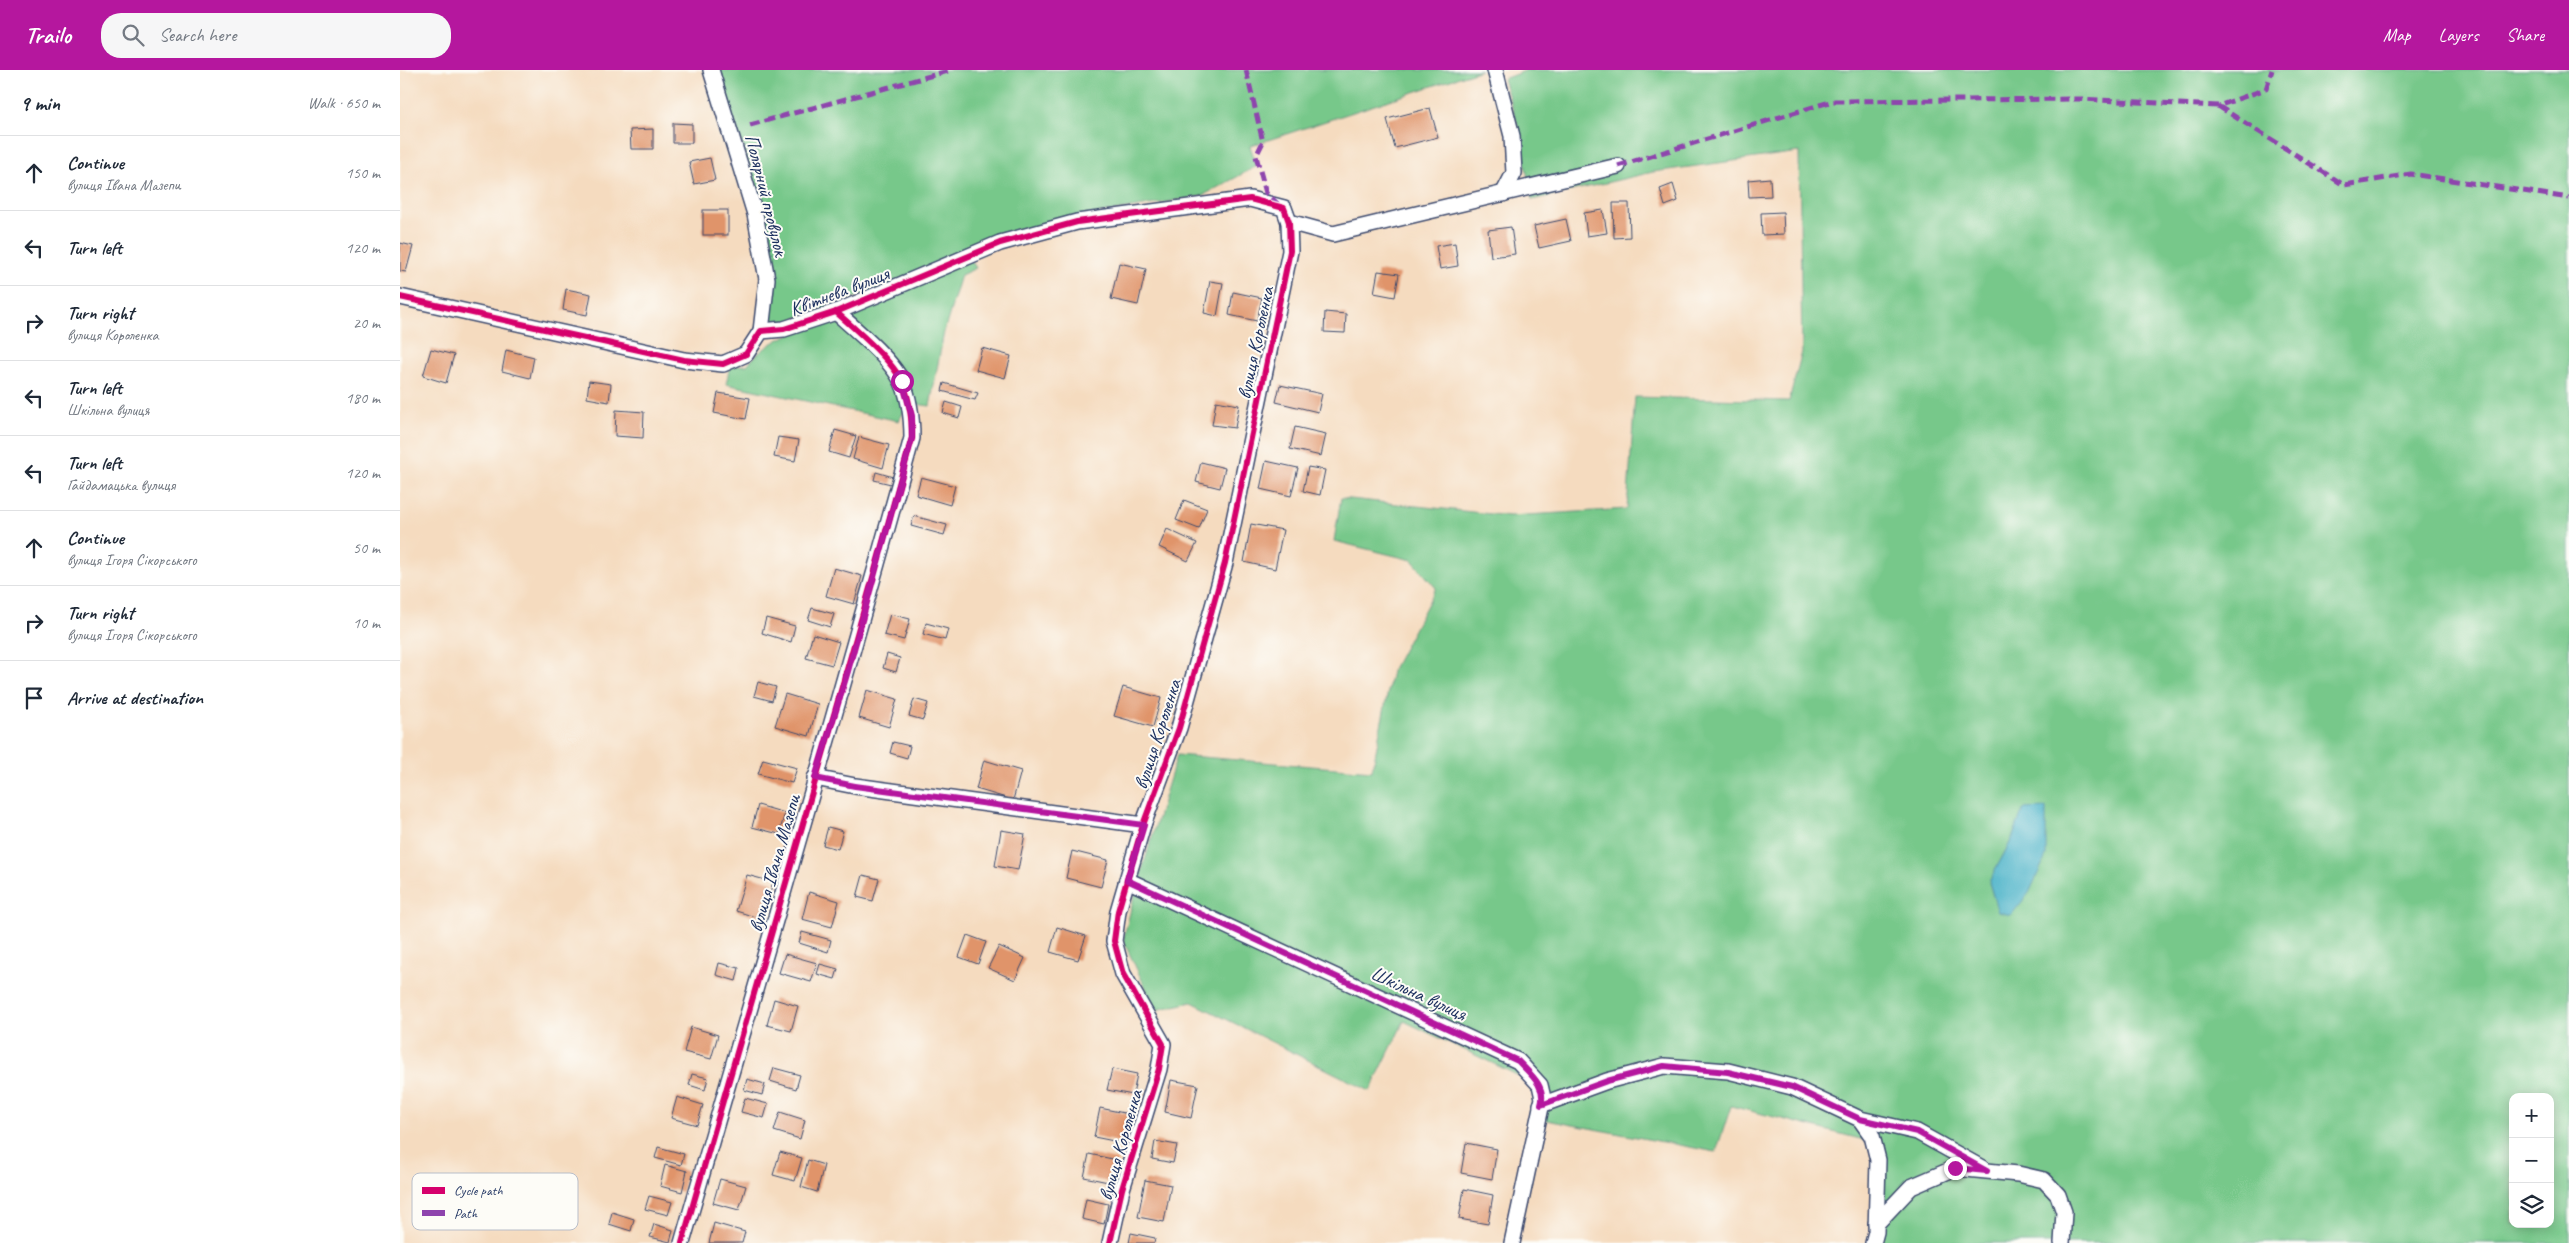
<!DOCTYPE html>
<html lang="en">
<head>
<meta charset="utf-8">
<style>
  :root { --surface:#fff; --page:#f6f6f7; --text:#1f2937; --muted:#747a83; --line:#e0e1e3; --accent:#b5179e }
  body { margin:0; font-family:Caveat,sans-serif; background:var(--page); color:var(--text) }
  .controls { position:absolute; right:15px; bottom:15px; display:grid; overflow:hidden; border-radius:10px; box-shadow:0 2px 12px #0003 }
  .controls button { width:45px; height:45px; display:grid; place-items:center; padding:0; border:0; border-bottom:1px solid var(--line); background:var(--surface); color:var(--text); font:25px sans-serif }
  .stop { position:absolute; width:15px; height:15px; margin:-11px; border:4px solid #b5179e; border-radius:50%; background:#fff }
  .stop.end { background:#b5179e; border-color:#fff; box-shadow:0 1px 5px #0008 }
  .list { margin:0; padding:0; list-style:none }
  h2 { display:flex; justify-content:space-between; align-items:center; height:65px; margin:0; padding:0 20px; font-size:21px }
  h2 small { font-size:16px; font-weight:400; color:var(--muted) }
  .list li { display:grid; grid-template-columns:32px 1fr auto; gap:15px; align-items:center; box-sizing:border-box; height:75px; padding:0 20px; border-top:1px solid var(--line) }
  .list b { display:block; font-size:19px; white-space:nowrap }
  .list p { margin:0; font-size:16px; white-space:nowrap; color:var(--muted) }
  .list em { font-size:16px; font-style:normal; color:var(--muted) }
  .icon { flex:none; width:28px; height:28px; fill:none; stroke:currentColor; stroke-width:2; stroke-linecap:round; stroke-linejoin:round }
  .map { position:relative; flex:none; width:2169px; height:1173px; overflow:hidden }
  header { display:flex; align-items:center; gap:30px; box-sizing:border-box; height:70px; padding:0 25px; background:var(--accent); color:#fff }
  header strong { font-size:24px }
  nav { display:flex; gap:28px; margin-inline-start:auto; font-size:18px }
  .search { width:350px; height:45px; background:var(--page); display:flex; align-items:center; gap:12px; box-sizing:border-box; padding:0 18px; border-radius:20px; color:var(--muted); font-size:19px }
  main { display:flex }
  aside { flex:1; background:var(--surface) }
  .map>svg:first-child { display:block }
  .green { fill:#77c88a; stroke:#497c74; fill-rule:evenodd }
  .water { fill:#4bb3c9; stroke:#337194 }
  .building { fill:#e0946b }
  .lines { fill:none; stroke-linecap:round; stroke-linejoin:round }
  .minor-casing { stroke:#3c496d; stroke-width:18 }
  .minor { stroke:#fff; stroke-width:15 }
  .quiet { stroke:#8e44ad; stroke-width:5; stroke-dasharray:10 5; stroke-linecap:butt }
  .cycleway-casing { stroke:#fdfcf7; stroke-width:9 }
  .cycleway { stroke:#d6006c; stroke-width:6 }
  .route { stroke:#b5179e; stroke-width:6 }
  .labels { text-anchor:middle; stroke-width:4; stroke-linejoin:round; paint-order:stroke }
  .street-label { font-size:20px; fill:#1b2f5e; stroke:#fdfcf7 }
  .key { fill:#fdfcf7; stroke:#b9bec9; stroke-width:1 }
  .key-label { font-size:14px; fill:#1b2f5e }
</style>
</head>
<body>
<header>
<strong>Trailo</strong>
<div class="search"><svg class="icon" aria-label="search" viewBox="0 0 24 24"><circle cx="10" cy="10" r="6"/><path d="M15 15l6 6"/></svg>Search here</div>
<nav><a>Map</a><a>Layers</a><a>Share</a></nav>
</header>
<main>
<aside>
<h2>9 min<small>Walk · 650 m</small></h2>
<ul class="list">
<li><svg class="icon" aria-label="ahead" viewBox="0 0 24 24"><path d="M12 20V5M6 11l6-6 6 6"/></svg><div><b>Continue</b><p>вулиця Івана Мазепи</p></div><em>150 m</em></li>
<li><svg class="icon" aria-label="left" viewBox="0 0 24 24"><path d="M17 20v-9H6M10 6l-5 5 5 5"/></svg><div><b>Turn left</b></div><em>120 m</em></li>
<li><svg class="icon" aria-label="right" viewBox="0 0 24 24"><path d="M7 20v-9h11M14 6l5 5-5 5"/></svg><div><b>Turn right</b><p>вулиця Короленка</p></div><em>20 m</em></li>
<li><svg class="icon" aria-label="left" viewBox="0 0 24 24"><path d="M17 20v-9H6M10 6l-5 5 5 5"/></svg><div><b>Turn left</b><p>Шкільна вулиця</p></div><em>180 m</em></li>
<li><svg class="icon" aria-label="left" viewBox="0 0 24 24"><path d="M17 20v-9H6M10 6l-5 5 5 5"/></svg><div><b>Turn left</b><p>Гайдамацька вулиця</p></div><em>120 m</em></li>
<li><svg class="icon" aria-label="ahead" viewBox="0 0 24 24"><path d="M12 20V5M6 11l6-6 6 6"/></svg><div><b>Continue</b><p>вулиця Ігоря Сікорського</p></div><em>50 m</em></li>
<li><svg class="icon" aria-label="right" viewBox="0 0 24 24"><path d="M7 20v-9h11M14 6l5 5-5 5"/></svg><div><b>Turn right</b><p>вулиця Ігоря Сікорського</p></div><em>10 m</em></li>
<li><svg class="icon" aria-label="arrive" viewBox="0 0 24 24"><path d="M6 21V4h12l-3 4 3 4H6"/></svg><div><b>Arrive at destination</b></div></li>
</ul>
</aside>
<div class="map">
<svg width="2169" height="1173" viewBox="0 0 2169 1173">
  <rect width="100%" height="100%" fill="#fdfcf7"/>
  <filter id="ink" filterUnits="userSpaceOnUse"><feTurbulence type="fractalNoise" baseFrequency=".02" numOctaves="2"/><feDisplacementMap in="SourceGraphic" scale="10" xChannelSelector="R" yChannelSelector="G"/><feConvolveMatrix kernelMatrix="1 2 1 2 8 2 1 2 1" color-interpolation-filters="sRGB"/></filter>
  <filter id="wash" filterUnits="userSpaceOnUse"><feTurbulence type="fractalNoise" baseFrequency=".0096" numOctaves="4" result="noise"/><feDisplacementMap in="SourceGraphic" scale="20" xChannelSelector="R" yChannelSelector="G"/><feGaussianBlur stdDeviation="1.12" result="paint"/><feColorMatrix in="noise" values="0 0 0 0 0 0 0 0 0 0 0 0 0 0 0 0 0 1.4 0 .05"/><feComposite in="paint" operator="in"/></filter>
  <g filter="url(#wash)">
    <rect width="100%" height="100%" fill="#f5dbbf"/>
    <g class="green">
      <path d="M317 0H1081L850 76 857 96 802 126 685 146 383 253H373L369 245C366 211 367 163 360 131 349 86 329 45 317 0Z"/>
      <path d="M1127 0H2169V1173H1473L1484 1075 1331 1036 1316 1082 1141 1049 1138 1015 1004 951 970 1021 792 932 756 940 723 870 735 823 777 685 972 701 992 601 1036 518 1012 490 934 471 941 428 1110 446 1227 439 1235 327 1389 331 1402 282 1399 82 1253 102 1132 130 1118 56 1103 9ZM1612 769 1598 842 1589 812ZM2113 1027H2150V1154H2113Z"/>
      <path d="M571 190 576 198 561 205 544 262 530 336 516 334 449 247Z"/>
      <path d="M435 246C454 264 510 311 504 341 503 344 500 348 499 351L326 314 330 296 347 295C369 268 403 259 435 246Z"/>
    </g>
    <path class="water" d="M1646 738V786L1629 823 1611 845 1598 842 1589 812 1612 769 1623 739Z"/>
    <g id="blocks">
      <g class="building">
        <path d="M1030 38 1038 67 995 78 987 49Z"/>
        <path d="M273 53 292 54V73H273Z"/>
        <path d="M253 59V79H231L230 60Z"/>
        <path d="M310 88 315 110 294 114 289 92Z"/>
        <path d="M1370 108 1371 126 1349 127 1348 110Z"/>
        <path d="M1273 114 1278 131 1265 136 1260 119Z"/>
        <path d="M1213 133H1229L1230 167 1214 168Z"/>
        <rect x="303" y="140" width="25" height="25"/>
        <path d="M1203 140 1207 163 1187 166 1184 143Z"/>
        <path d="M1383 142 1384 164 1362 165 1361 143Z"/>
        <path d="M1166 149 1171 171 1139 178 1134 156Z"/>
        <path d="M1111 157 1115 184 1091 187 1088 160Z"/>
        <path d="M0 173 13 176 6 202 0 201Z"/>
        <path d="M1055 173 1058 196 1040 199 1036 176Z"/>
        <path d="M719 193 746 199 738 235 711 229Z"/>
        <path d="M978 201 999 204 995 227 974 223Z"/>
        <path d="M810 211 823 213 817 246 804 243Z"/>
        <path d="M166 219 191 224 187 245 163 240Z"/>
        <path d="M833 222 862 228 857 251 829 245Z"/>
        <path d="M925 242 946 244 945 263 924 262Z"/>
        <path d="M582 278 611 286 605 308 576 300Z"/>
        <path d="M31 279 54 285 46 313 23 306Z"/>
        <path d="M106 280 134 287 130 308 102 301Z"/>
        <path d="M189 311 211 314 209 332 187 328Z"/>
        <path d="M544 313 578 323 575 330 542 321Z"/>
        <path d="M880 315 922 324 918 342 876 332Z"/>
        <path d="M318 323 350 328 346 349 314 343Z"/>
        <path d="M816 331 839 335 835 358 812 355Z"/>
        <path d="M546 332 562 337 559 348 543 343Z"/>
        <path d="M216 340 244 342 243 368 215 366Z"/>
        <path d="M895 357 926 364 921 386 890 379Z"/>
        <path d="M435 360 456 366 449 388 429 382Z"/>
        <path d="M378 367 399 370 395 391 374 387Z"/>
        <path d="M459 367 489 375 483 398 453 389Z"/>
        <path d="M866 391 898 398 891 426 860 419Z"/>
        <path d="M801 392 825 398 820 418 796 412Z"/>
        <path d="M908 397 925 400 920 425 903 421Z"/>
        <path d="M476 402 493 407 491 414 474 410Z"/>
        <path d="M521 407 555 416 550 435 516 425Z"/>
        <path d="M784 430 807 439 799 459 776 450Z"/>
        <path d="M514 446 547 455 544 465 511 456Z"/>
        <path d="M851 454 883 460 875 499 844 492Z"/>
        <path d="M767 459 797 473 788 491 759 477Z"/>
        <path d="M434 498 462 506 454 534 426 526Z"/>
        <path d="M412 538 434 544 430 557 408 550Z"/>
        <path d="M490 544 510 549 504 570 484 565Z"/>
        <path d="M366 548 395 556 391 572 362 563Z"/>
        <path d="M526 553 548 559 545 570 523 564Z"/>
        <path d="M413 564 439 572 432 595 406 588Z"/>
        <path d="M487 584 500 588 496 602 483 598Z"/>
        <path d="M358 612 376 617 372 631 354 626Z"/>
        <path d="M723 617 761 628 753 657 714 646Z"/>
        <path d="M467 620 497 629 489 657 459 648Z"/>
        <path d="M385 624 418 634 409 666 375 656Z"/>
        <path d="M514 629 528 633 523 650 509 646Z"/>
        <path d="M493 672 510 676 507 688 490 683Z"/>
        <path d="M363 689 397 698 392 713 358 704Z"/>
        <path d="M584 690 621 701 613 730 576 719Z"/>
        <path d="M358 735 385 743 379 764 352 757Z"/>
        <path d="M428 757 443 761 438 779 423 775Z"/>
        <path d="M601 760 625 764 618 800 595 796Z"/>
        <path d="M672 781 708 790 701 817 666 808Z"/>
        <path d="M347 805 373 812 362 849 336 841Z"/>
        <path d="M463 805 479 809 473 831 457 827Z"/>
        <path d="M409 822 439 831 432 857 402 849Z"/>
        <path d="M657 857 686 866 678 890 650 882Z"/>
        <path d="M402 862 431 870 428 882 399 873Z"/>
        <path d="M567 865 586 872 578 894 559 887Z"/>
        <path d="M599 876 625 888 615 910 588 898Z"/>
        <path d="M385 884 417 893 411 912 379 903Z"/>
        <path d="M319 893 339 898 336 911 316 905Z"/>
        <path d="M420 894 438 899 435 909 417 904Z"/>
        <path d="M374 929 398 936 391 961 367 955Z"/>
        <path d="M291 957 318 965 311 989 284 982Z"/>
        <path d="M374 998 400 1005 396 1019 370 1011Z"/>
        <path d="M712 999 737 1004 733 1025 707 1020Z"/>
        <path d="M292 1004 308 1008 305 1020 289 1015Z"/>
        <path d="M347 1009 365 1014 362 1025 344 1020Z"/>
        <path d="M771 1010 798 1015 791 1048 765 1042Z"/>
        <path d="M277 1027 303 1035 297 1055 271 1048Z"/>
        <path d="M345 1028 368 1034 364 1048 341 1042Z"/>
        <path d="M700 1038 729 1044 724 1073 694 1067Z"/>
        <path d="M380 1042 405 1050 400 1069 374 1061Z"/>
        <path d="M755 1071 777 1075 773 1093 752 1089Z"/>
        <path d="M1066 1073 1097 1079 1092 1109 1061 1103Z"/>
        <path d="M258 1077 284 1084 281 1095 255 1088Z"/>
        <path d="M380 1082 402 1088 395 1111 373 1105Z"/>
        <path d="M689 1084 717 1090 713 1113 684 1107Z"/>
        <path d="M408 1090 424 1095 417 1122 401 1117Z"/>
        <path d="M265 1095 287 1101 282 1122 260 1116Z"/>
        <path d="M320 1109 346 1116 339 1140 313 1133Z"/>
        <path d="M745 1110 771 1115 764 1152 738 1147Z"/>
        <path d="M1064 1119 1093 1125 1088 1154 1059 1149Z"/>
        <path d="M249 1126 272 1132 268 1145 245 1139Z"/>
        <path d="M686 1129 708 1134 704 1154 682 1149Z"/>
        <path d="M212 1142 234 1149 231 1161 209 1154Z"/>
        <path d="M314 1153 345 1162 342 1173H309Z"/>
        <path d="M254 1154 273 1160 270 1172 250 1167Z"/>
        <path d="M731 1163 755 1168 754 1173H729Z"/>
      </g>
    </g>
  </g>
  <g filter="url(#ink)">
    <use href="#blocks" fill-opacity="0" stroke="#3c496d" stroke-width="1"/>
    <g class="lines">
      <g class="minor-casing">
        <g id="minor">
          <path d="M311 0 355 144 367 209 361 261"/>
          <path d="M1095 0 1112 66 1114 103 1103 124"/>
          <path d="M889 152 933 164 1218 96"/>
          <path d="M0 227 284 290 323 294 346 284 361 261 384 259 436 242 600 173 677 152 850 129 884 138 889 152 890 181 825 493 779 658 743 755 718 841 714 871 723 904 763 974 759 999 722 1119 710 1173"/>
          <path d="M415 708 455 716 743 755"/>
          <path d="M727 810 1118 991 1140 1015 1143 1028 1112 1173"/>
          <path d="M1141 1035 1207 1011 1264 996 1328 1001 1392 1017 1460 1049 1472 1066 1478 1090 1476 1162 1473 1173"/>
          <path d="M1460 1049 1517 1062 1582 1098"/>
          <path d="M1476 1154 1511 1117 1555 1098 1618 1104 1644 1110 1658 1125 1664 1142 1662 1173"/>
          <path d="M282 1173C359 905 438 637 512 368 512 350 510 329 502 312 492 290 455 259 436 242"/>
        </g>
      </g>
      <use href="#minor" class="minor"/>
      <g class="quiet">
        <path d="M846 0 863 72 856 86 866 123 878 134"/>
        <path d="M1818 36 1944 115 2011 104 2169 128"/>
        <path d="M350 55 552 0"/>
        <path d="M1218 96 1433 31 1681 29 1818 36 1866 19 1872 0"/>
      </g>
      <g class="cycleway-casing">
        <g id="cycleway">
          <path d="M0 227 284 290 323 294 346 284 361 261 384 259 436 242 600 173 677 152 850 129 884 138 889 152 890 181 825 493 779 658 743 755 718 841 714 871 723 904 763 974 759 999 722 1119 710 1173"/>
          <path d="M282 1173C359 905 438 637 512 368 512 350 510 329 502 312 492 290 455 259 436 242"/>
        </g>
      </g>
      <use href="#cycleway" class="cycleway"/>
    </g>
  </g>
  <g class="lines" filter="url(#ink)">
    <path class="route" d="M502 311 512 346V368L448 601 415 708 455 716 744 755 727 810 1118 991C1129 1003 1147 1016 1141 1035L1207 1011 1264 996 1328 1002 1392 1017 1460 1049 1517 1062 1587 1101 1555 1098"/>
  </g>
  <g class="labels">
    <g class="street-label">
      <text transform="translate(367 125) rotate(76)" y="7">Полярний провулок</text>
      <text transform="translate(439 221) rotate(-21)" y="7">Квітнева вулиця</text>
      <text transform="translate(855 273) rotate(-78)" y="7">вулиця Короленка</text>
      <text transform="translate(757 664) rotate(-72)" y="7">вулиця Короленка</text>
      <text transform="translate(374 793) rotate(-74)" y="7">вулиця Івана Мазепи</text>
      <text transform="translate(1019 923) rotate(25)" y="7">Шкільна вулиця</text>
      <text transform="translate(720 1075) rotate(-74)" y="7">вулиця Короленка</text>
    </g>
  </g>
  <rect x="12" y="1103" width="166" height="57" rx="8" class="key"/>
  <rect x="22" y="1117" width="23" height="7" fill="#d6006c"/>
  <rect x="22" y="1140" width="23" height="6" fill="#8e44ad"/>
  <g class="key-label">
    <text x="54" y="1125">Cycle path</text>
    <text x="54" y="1148">Path</text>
  </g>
</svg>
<div class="controls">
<button>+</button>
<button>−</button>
<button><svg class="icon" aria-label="layers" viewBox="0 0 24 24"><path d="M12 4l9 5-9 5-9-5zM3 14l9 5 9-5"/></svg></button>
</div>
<div class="stop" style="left:502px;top:311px"></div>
<div class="stop end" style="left:1555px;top:1098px"></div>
</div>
</main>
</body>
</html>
